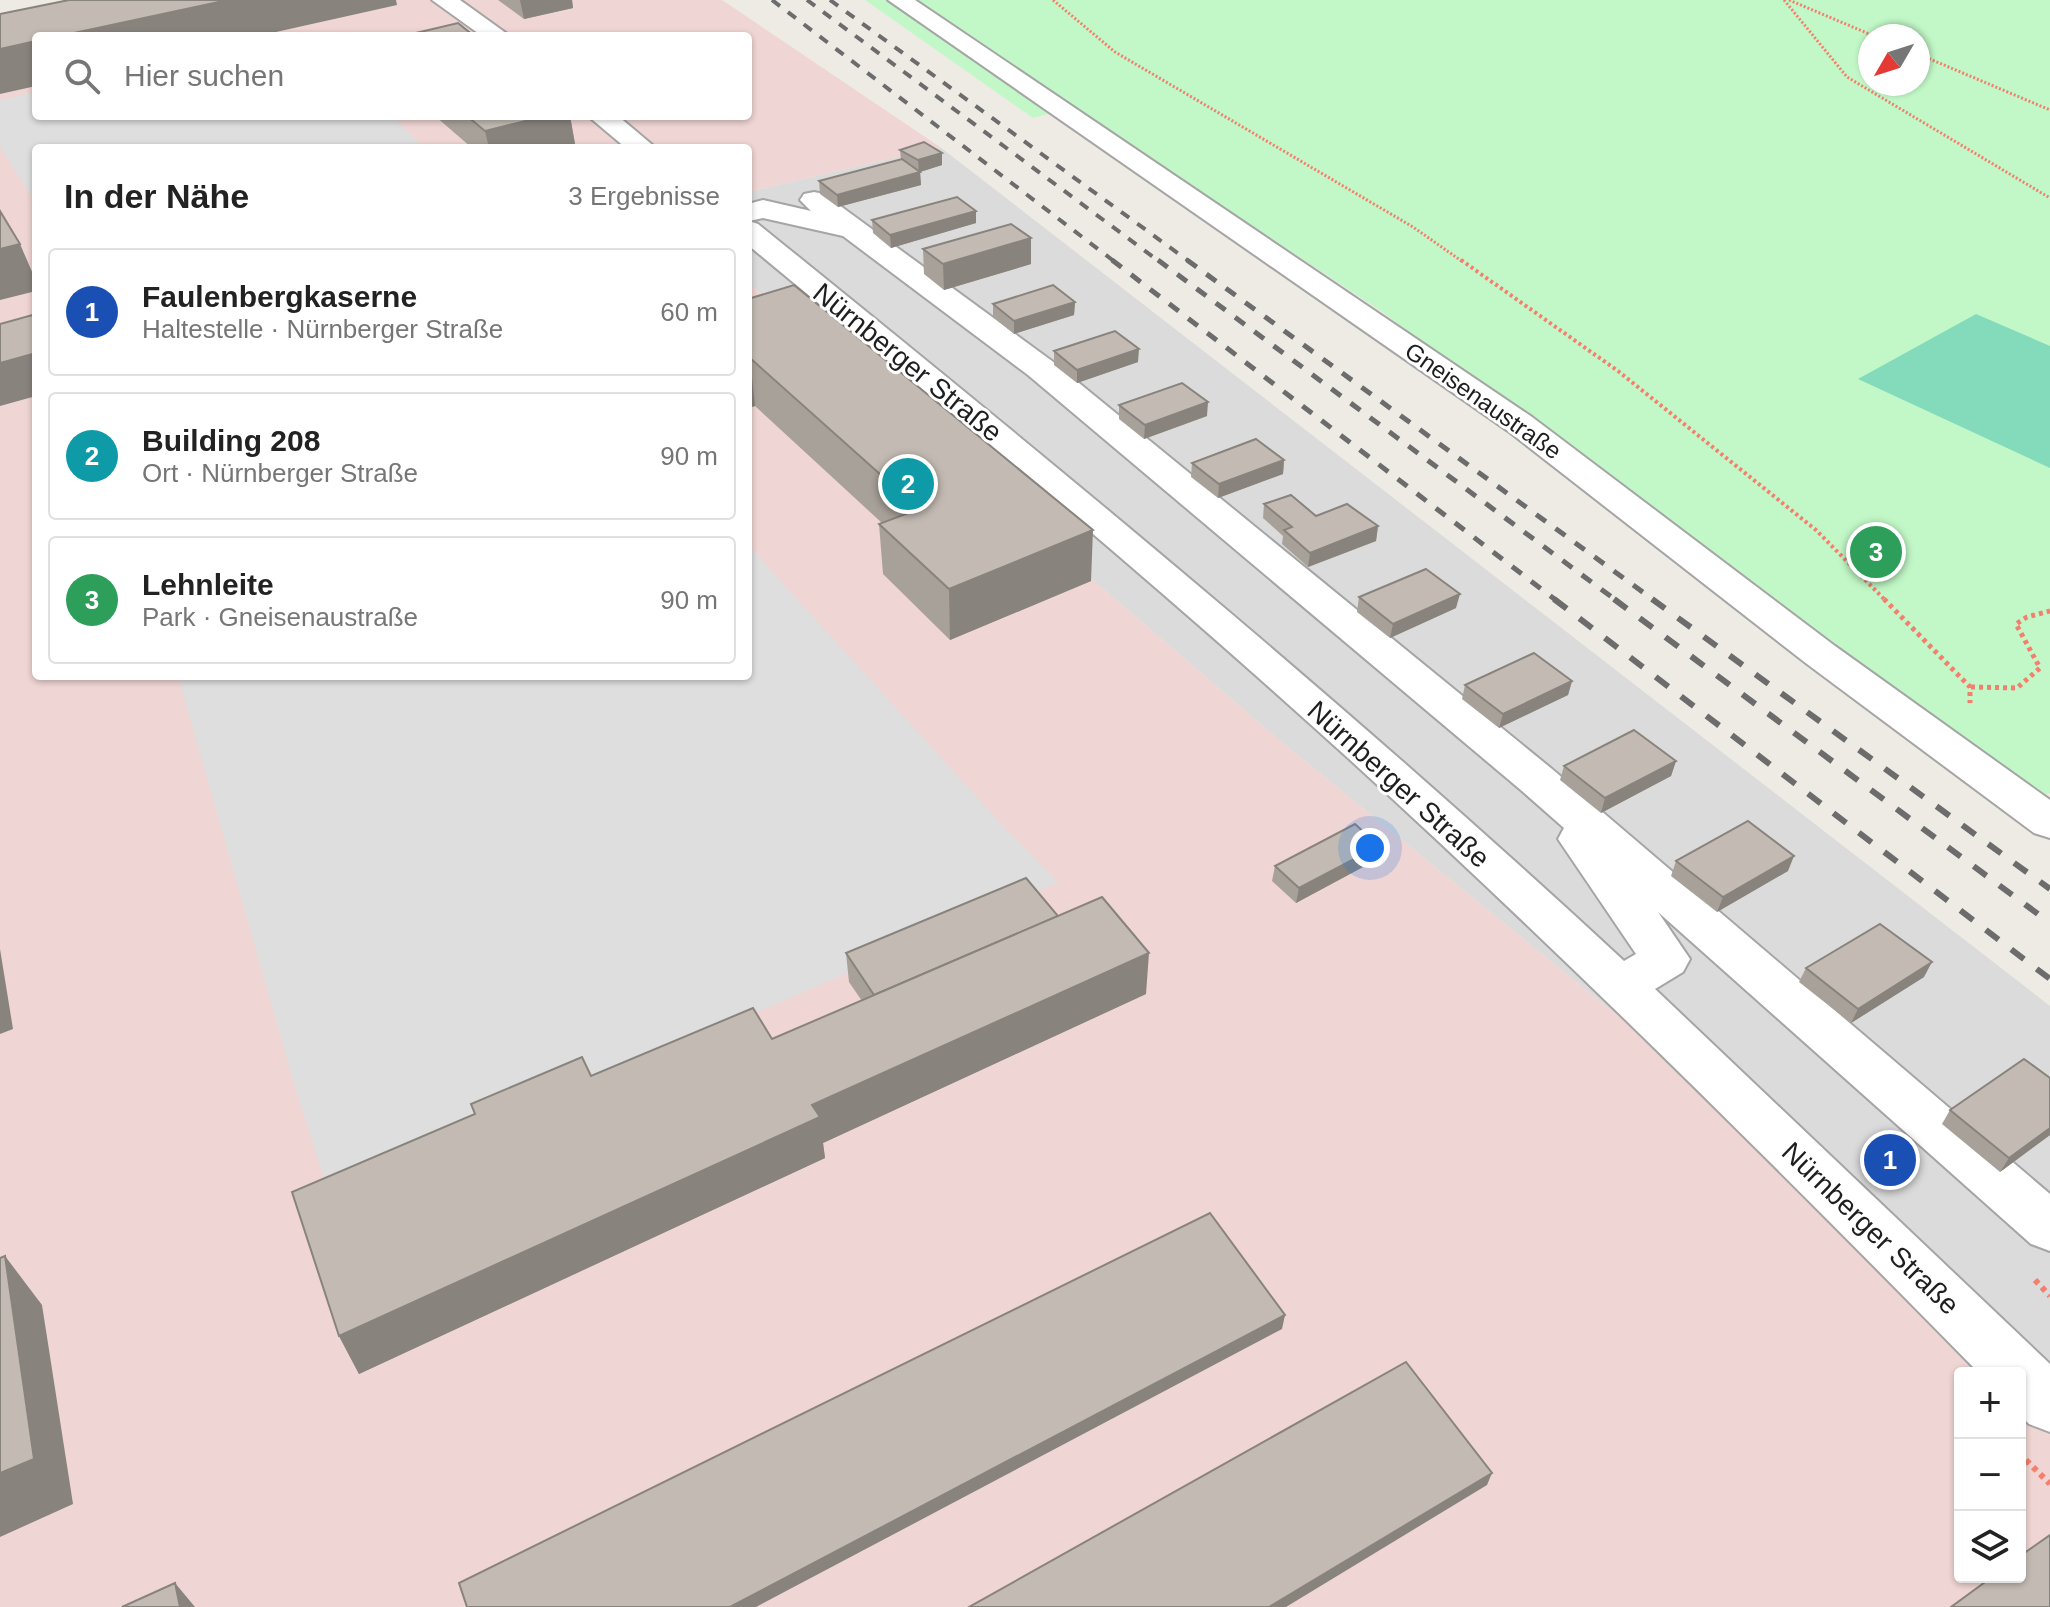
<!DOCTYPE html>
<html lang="de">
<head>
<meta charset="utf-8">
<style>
  :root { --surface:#fff; --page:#f6f6f6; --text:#222; --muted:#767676; --line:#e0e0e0; --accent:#ea580c }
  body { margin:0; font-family:Helvetica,sans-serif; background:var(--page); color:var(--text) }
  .controls { position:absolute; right:24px; bottom:24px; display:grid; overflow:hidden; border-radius:8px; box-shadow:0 2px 6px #0004 }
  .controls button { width:72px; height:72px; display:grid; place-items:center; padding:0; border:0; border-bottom:2px solid var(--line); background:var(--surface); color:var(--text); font:40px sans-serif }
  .compass { position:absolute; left:1858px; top:24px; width:72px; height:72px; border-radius:50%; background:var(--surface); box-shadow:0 2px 6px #0004; rotate:231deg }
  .you { position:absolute; left:1370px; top:848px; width:28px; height:28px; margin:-20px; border:6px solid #fff; border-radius:50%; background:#1a73e8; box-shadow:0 0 0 12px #1a73e833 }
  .badge { display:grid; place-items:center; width:52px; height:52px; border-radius:50%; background:var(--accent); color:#fff; font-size:26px; font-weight:700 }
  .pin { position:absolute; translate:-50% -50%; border:4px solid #fff; box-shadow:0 2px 8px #0006 }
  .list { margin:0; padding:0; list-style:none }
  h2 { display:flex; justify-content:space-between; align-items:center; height:104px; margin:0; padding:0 32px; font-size:34px }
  h2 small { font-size:26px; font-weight:400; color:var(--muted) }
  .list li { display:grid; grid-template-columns:52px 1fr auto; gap:24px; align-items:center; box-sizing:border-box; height:128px; margin:0 16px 16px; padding:0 16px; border:2px solid var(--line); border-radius:8px }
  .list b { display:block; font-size:30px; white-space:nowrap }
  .list p { margin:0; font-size:26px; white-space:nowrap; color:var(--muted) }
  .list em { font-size:26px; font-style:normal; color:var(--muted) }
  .icon { flex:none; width:44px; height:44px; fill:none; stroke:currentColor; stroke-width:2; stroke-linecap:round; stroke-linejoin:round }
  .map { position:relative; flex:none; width:2050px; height:1607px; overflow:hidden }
  .search { position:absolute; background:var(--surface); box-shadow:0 2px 6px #0004; left:32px; top:32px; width:720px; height:88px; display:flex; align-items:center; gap:20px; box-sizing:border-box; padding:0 28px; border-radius:8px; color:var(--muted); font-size:30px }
  .panel { position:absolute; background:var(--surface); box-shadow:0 2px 6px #0004; left:32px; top:144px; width:720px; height:536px; border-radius:8px }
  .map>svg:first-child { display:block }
  .residential { fill:#dcdbdb }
  .commercial { fill:#efd5d3; fill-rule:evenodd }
  .park { fill:#c2f8c7; fill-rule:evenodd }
  .pitch { fill:#84dbbb }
  .parking { fill:#dedede }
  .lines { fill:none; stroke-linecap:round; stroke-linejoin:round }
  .minor-casing { stroke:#a5a5a5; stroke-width:4 }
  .path-far3 { stroke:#f57f6e; stroke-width:3; stroke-dasharray:2 2; stroke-linecap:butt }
  .path-far2 { stroke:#f57f6e; stroke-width:4; stroke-dasharray:3 3; stroke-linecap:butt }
  .path-far1 { stroke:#f57f6e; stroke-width:5; stroke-dasharray:4 4; stroke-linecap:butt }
  .path { stroke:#f57f6e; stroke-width:6; stroke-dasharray:5 5; stroke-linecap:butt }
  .minor { fill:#fff; fill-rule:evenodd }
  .rail-far2 { stroke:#6c6c6c; stroke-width:4; stroke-dasharray:10 10; stroke-linecap:butt }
  .rail-far1 { stroke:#6c6c6c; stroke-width:5; stroke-dasharray:12 12; stroke-linecap:butt }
  .rail { stroke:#6c6c6c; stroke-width:6; stroke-dasharray:16 16; stroke-linecap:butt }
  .wall { fill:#a8a19a }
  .shaded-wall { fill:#88837d }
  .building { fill:#c3bbb3; stroke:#88837d; stroke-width:2 }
  .labels { text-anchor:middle; stroke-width:6; stroke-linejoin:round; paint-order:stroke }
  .far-street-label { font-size:24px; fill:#1e1e1e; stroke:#fff }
  .street-label { font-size:28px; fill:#1e1e1e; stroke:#fff }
</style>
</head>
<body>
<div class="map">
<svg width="2050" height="1607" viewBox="0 0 2050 1607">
  <rect width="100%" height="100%" fill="#eeebe4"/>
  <path class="residential" d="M940 147 2050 1006V1401L1849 1204 1279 740 748 283V192Z"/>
  <path class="commercial" d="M115 0H722L940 147 748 192V148H36V676H748V283L1279 740 1849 1204 2050 1401V1607H0V37ZM36 36H748V116H36ZM1960 1373H2020V1577H1960Z"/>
  <path class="park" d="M865 0H2050V793L2035 800 1381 311 1073 107 1033 118ZM1870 36H1918V84H1870Z"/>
  <path class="pitch" d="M1976 314 2050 346V468L1858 379Z"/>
  <g class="parking">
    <path d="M36 92V116H392L424 148H36V204L0 147V100Z"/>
    <path d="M748 545 1005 828 1058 882 330 1197 294 1084 178 676H748Z"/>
  </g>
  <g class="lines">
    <g class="minor-casing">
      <g id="minor">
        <path d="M432 0H460L510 36H482Z"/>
        <path d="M888 0H915L1532 417 1835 646 2050 800V838L2034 833 1807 664 1508 431Z"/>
        <path d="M588 116H618L656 148H626Z"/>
        <path d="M814 192 824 194 1052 361 1552 769 2050 1194V1251L2031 1244 1658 912 1690 959 1683 972 1655 989 2050 1364V1432L2029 1424 2020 1415V1373H1979C1773 1163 1565 956 1348 758 1153 581 951 413 748 245V204L763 200 811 211 800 200 804 194ZM763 218 843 236 1028 375 1522 791 1564 828 1558 839 1636 954 1624 961C1346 703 1053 462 758 224L749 221Z"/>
      </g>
    </g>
    <g class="path-far3">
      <path d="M1053 0 1115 52 1413 227 1463 262"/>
      <path d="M1784 0 1847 77 2050 198"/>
      <path d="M1789 0 1874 36"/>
      <path d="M1918 54 2050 110"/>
    </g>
    <path class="path-far2" d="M1461 260 1618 371 1816 530 1886 601"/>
    <g class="path-far1">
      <path d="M1884 599 1970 687V703"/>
      <path d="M1971 687 2017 688 2040 668 2016 624 2027 617 2050 611"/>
    </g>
    <g class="path">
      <path d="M2035 1280 2050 1296"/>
      <path d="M2026 1460 2050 1484"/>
    </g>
    <use href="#minor" class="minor"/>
    <g class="rail-far2">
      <path d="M772 0 1115 262"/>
      <path d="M807 0 1160 262"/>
      <path d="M830 0 1190 262"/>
    </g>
    <g class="rail-far1">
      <path d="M1112 260 1557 601"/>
      <path d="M1158 260 1617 601"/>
      <path d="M1187 260 1655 601"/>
    </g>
    <g class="rail">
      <path d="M1554 599 2050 979"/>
      <path d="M1614 599 2050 923"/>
      <path d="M1652 599 2050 889"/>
    </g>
  </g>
  <g class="wall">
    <path d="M498 0H572L573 8 524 19Z"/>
    <path d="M435 116H570L575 144 561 148H472Z"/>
    <path d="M900 150 942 165 920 172 921 185 838 207 820 194 819 181 901 160Z"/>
    <path d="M872 220 976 223 891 248 873 233Z"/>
    <path d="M923 249 1031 264 944 290 924 274Z"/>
    <path d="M748 299 1091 581 950 640 883 574 879 524 882 523 755 406 748 408Z"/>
    <path d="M1075 302 1074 315 1014 334 993 317V304Z"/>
    <path d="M1054 351 1138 362 1077 383 1054 365Z"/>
    <path d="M1119 405 1207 416 1144 439 1119 419Z"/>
    <path d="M1284 460 1283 474 1218 498 1191 477 1192 463Z"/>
    <path d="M1264 504 1316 516 1378 526 1376 541 1308 567 1282 544 1283 536 1263 518Z"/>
    <path d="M1359 597 1456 608 1390 638 1357 612Z"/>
    <path d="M1572 681 1568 695 1499 728 1462 699 1465 685Z"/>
    <path d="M1676 761 1671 776 1601 813 1560 780 1564 766Z"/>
    <path d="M1376 860 1296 903 1272 881 1275 866Z"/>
    <path d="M1676 861 1788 871 1717 912 1671 876Z"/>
    <path d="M1058 916 1146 994 823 1143 825 1158 359 1374 339 1336 475 1115 591 1076 772 1039 862 1001 849 982 846 953Z"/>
    <path d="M1806 968 1924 977 1851 1023 1799 982Z"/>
    <path d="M1950 1110 2050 1135 2000 1172 1942 1124Z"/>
  </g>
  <g class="shaded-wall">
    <path d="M228 0H396L397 5 258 36H60Z"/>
    <path d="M520 0H572L573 8 524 19Z"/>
    <path d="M36 41V86L0 94V49Z"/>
    <path d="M546 116H570L575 144 561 148H489L485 131Z"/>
    <path d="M942 153V165L920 172 921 185 838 207 837 195 919 173 918 160Z"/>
    <path d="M976 211V223L891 248 890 235Z"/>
    <path d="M1031 238V264L944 290 943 264Z"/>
    <path d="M20 244 36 281V291L0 300V249Z"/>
    <path d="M1075 302 1074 315 1014 334V321Z"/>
    <path d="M1139 349 1138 362 1077 383V370Z"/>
    <path d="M36 353V396L0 406V363Z"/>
    <path d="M748 358H750L755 406 748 408Z"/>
    <path d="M1208 402 1207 416 1144 439 1145 425Z"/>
    <path d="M1284 460 1283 474 1218 498 1219 484Z"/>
    <path d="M1378 526 1376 541 1308 567 1310 553Z"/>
    <path d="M1093 530 1091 581 950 640 949 589Z"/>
    <path d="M1460 594 1456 608 1390 638 1393 624Z"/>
    <path d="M1572 681 1568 695 1499 728 1503 714Z"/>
    <path d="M1676 761 1671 776 1601 813 1605 798Z"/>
    <path d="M1379 846 1376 860 1296 903 1299 888Z"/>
    <path d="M1794 856 1788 871 1717 912 1723 897Z"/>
    <path d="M0 949 13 1029 0 1034Z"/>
    <path d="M1149 953 1146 994 823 1143 825 1158 359 1374 339 1336 812 1105Z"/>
    <path d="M1932 962 1924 977 1851 1023 1858 1009Z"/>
    <path d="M2050 1128V1135L2000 1172 2009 1158Z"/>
    <path d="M5 1256 42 1305 73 1504 0 1537V1473Z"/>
    <path d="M1285 1315 1282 1329 756 1607H730Z"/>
    <path d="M1492 1473 1487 1485 1286 1607H1269Z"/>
    <path d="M175 1583 195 1607H180Z"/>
  </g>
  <g class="building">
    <path d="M69 0H228L60 36H36V41L0 49V14Z"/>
    <path d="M458 23 474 36H403Z"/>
    <path d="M467 116H546L485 131Z"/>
    <path d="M924 142 942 153 918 160 900 150Z"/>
    <path d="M902 159 920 172 837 195 819 181Z"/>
    <path d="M957 197 976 211 890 235 872 220Z"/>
    <path d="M0 211 20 244 0 249Z"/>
    <path d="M1011 224 1031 238 943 264 923 249Z"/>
    <path d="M794 285 1093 530 949 589 879 524 919 509 750 358H748V299Z"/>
    <path d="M1053 285 1075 302 1014 321 993 304Z"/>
    <path d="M36 314V353L0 363V324Z"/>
    <path d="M1115 331 1139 349 1077 370 1054 351Z"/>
    <path d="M1182 383 1208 402 1145 425 1119 405Z"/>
    <path d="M1256 439 1284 460 1219 484 1192 463Z"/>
    <path d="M1291 495 1316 516 1347 504 1378 526 1310 553 1284 530 1292 527 1264 504Z"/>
    <path d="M1426 569 1460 594 1393 624 1359 597Z"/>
    <path d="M1534 653 1572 681 1503 714 1465 685Z"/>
    <path d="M1634 730 1676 761 1605 798 1564 766Z"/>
    <path d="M1748 821 1794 856 1723 897 1676 861Z"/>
    <path d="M1355 824 1379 846 1299 888 1275 866Z"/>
    <path d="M1026 878 1058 916 874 995 846 953Z"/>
    <path d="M1102 897 1149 953 812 1105 820 1117 339 1336 292 1192 475 1114 471 1104 582 1057 591 1076 753 1008 772 1039Z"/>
    <path d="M1880 924 1932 962 1858 1009 1806 968Z"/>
    <path d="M2024 1059 2050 1078V1128L2009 1158 1950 1110Z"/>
    <path d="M1210 1213 1285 1315 730 1607H467L459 1583Z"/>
    <path d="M5 1256 34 1459 0 1473V1258Z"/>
    <path d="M1406 1362 1492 1473 1269 1607H969Z"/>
    <path d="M2050 1535V1607H1951L1992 1577H2020V1556Z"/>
    <path d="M175 1583 180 1607H122Z"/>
  </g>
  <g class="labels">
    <g class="far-street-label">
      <text transform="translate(1483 401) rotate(35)" y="8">Gneisenaustraße</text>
    </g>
    <g class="street-label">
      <text transform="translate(908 362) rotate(39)" y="10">Nürnberger Straße</text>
      <text transform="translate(1399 784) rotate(42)" y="10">Nürnberger Straße</text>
      <text transform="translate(1871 1228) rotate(44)" y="10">Nürnberger Straße</text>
    </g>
  </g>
</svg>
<div class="controls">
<button>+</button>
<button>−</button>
<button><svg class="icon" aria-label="layers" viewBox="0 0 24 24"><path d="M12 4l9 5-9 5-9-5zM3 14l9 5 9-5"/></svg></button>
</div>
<svg class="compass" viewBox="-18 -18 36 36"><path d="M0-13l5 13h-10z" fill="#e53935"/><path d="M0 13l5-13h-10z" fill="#767676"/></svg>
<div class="you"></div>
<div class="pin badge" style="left:1890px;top:1160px;background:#1a4fb4">1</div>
<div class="pin badge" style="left:908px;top:484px;background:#0f9aa8">2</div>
<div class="pin badge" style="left:1876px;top:552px;background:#2e9e5b">3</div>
<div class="search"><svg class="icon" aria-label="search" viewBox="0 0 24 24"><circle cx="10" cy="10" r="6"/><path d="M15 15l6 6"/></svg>Hier suchen</div>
<section class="panel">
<h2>In der Nähe<small>3 Ergebnisse</small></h2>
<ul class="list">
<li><span class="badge" style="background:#1a4fb4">1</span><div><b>Faulenbergkaserne</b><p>Haltestelle · Nürnberger Straße</p></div><em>60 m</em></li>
<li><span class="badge" style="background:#0f9aa8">2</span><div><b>Building 208</b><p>Ort · Nürnberger Straße</p></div><em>90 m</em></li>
<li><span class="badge" style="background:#2e9e5b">3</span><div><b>Lehnleite</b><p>Park · Gneisenaustraße</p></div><em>90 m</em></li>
</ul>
</section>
</div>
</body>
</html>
